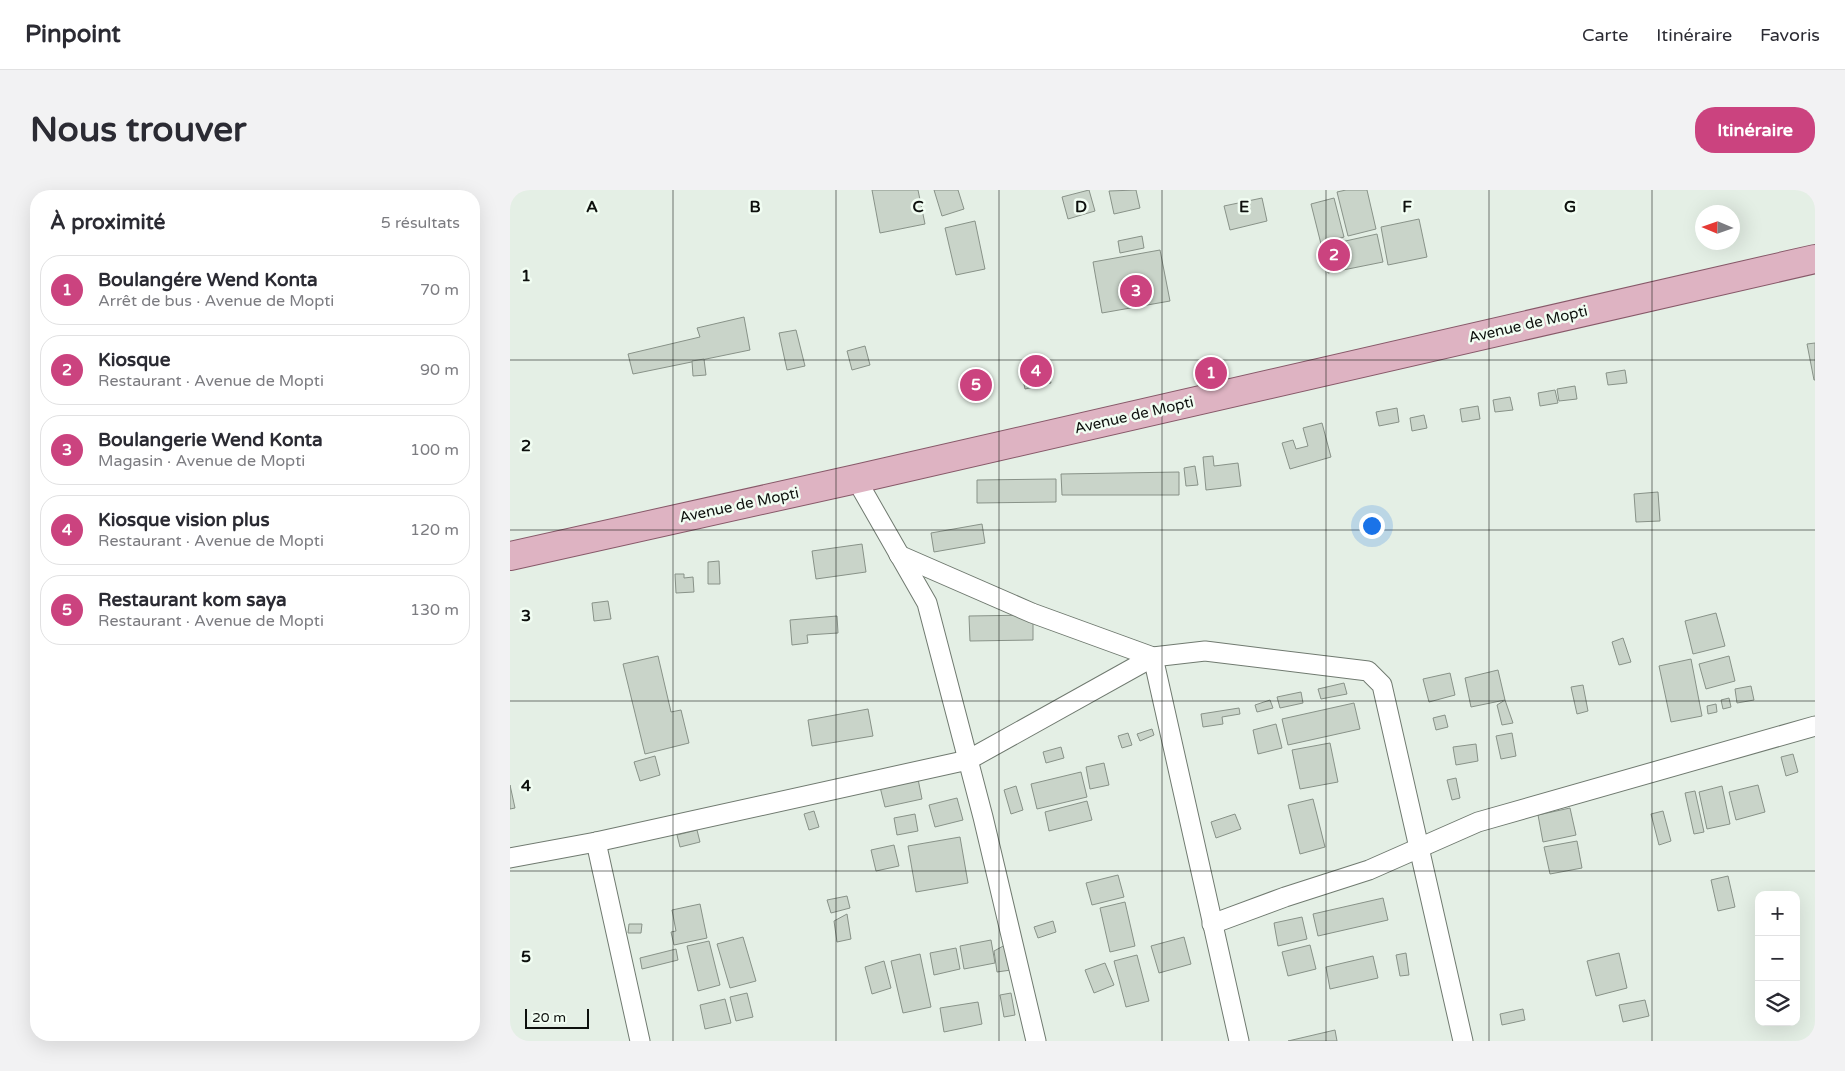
<!DOCTYPE html>
<html lang="fr">
<head>
<meta charset="utf-8">
<style>
  :root { --surface:#fff; --page:#f2f2f3; --text:#2b2b33; --muted:#7c7c81; --line:#e1e1e2; --accent:#cb437f }
  body { margin:0; font-family:"Varela Round",sans-serif; background:var(--page); color:var(--text) }
  .controls { position:absolute; right:15px; bottom:15px; display:grid; overflow:hidden; border-radius:10px; box-shadow:0 5px 20px #0002 }
  .controls button { width:45px; height:45px; display:grid; place-items:center; padding:0; border:0; border-bottom:1px solid var(--line); background:var(--surface); color:var(--text); font:25px sans-serif }
  .compass { position:absolute; left:1185px; top:15px; width:45px; height:45px; border-radius:50%; background:var(--surface); box-shadow:0 5px 20px #0002; rotate:272deg }
  .scale { position:absolute; left:15px; bottom:12px; width:64px; box-sizing:border-box; padding-left:5px; border:2px solid #0d100d; border-top:0; font-size:14px; line-height:18px; white-space:nowrap; color:#0d100d; -webkit-text-stroke:4px #f1fdf2; paint-order:stroke }
  .you { position:absolute; left:861px; top:335px; width:18px; height:18px; margin:-12px; border:4px solid #fff; border-radius:50%; background:#1a73e8; box-shadow:0 0 0 8px #1a73e833 }
  .badge { display:grid; place-items:center; width:32px; height:32px; border-radius:50%; background:var(--accent); color:#fff; font-size:16px; font-weight:700 }
  .pin { position:absolute; translate:-50% -50%; border:2px solid #fff; box-shadow:0 1px 5px #0006 }
  .list { margin:0; padding:0; list-style:none }
  h2 { display:flex; justify-content:space-between; align-items:center; height:65px; margin:0; padding:0 20px; font-size:21px }
  h2 small { font-size:16px; font-weight:400; color:var(--muted) }
  .list li { display:grid; grid-template-columns:32px 1fr auto; gap:15px; align-items:center; box-sizing:border-box; height:70px; margin:0 10px 10px; padding:0 10px; border:1px solid var(--line); border-radius:20px }
  .list b { display:block; font-size:19px; white-space:nowrap }
  .list p { margin:0; font-size:16px; white-space:nowrap; color:var(--muted) }
  .list em { font-size:16px; font-style:normal; color:var(--muted) }
  .icon { flex:none; width:28px; height:28px; fill:none; stroke:currentColor; stroke-width:2; stroke-linecap:round; stroke-linejoin:round }
  .map { position:relative; flex:none; width:1305px; height:851px; overflow:hidden; border-radius:20px }
  header { display:flex; align-items:center; gap:30px; box-sizing:border-box; height:70px; padding:0 25px; background:var(--surface); border-bottom:1px solid var(--line) }
  header strong { font-size:24px }
  nav { display:flex; gap:28px; margin-inline-start:auto; font-size:18px }
  .intro { display:flex; align-items:center; justify-content:space-between; box-sizing:border-box; height:120px; padding:0 30px }
  h1 { margin:0; font-size:35px }
  .button { padding:12px 22px; border-radius:20px; background:var(--accent); color:#fff; font-size:18px; font-weight:700 }
  main { display:flex; gap:30px; padding:0 30px }
  aside { flex:1; background:var(--surface); border-radius:20px; box-shadow:0 5px 20px #0002 }
  .map>svg:first-child { display:block }
  .building { fill:#c9d4c9; stroke:#889288 }
  .lines { fill:none; stroke-linecap:round; stroke-linejoin:round }
  .minor-casing { stroke:#707a70; stroke-width:21 }
  .primary-casing { stroke:#875969; stroke-width:30 }
  .minor { stroke:#fff; stroke-width:19 }
  .primary { stroke:#deb3c2; stroke-width:28 }
  .grid { fill:none; stroke:#0d100d; stroke-width:1; stroke-opacity:0.55 }
  .labels { text-anchor:middle; stroke-width:5; stroke-linejoin:round; paint-order:stroke }
  .street-label { font-size:15px; fill:#0d100d; stroke:#f1fdf2 }
  .grid-label { font-size:16px; text-anchor:middle; font-weight:bold; fill:#0d100d; stroke:#f1fdf2; stroke-width:5; stroke-linejoin:round; paint-order:stroke }
</style>
</head>
<body>
<header>
<strong>Pinpoint</strong>
<nav><a>Carte</a><a>Itinéraire</a><a>Favoris</a></nav>
</header>
<div class="intro"><h1>Nous trouver</h1><a class="button">Itinéraire</a></div>
<main>
<aside>
<h2>À proximité<small>5 résultats</small></h2>
<ul class="list">
<li><span class="badge">1</span><div><b>Boulangére Wend Konta</b><p>Arrêt de bus · Avenue de Mopti</p></div><em>70 m</em></li>
<li><span class="badge">2</span><div><b>Kiosque</b><p>Restaurant · Avenue de Mopti</p></div><em>90 m</em></li>
<li><span class="badge">3</span><div><b>Boulangerie Wend Konta</b><p>Magasin · Avenue de Mopti</p></div><em>100 m</em></li>
<li><span class="badge">4</span><div><b>Kiosque vision plus</b><p>Restaurant · Avenue de Mopti</p></div><em>120 m</em></li>
<li><span class="badge">5</span><div><b>Restaurant kom saya</b><p>Restaurant · Avenue de Mopti</p></div><em>130 m</em></li>
</ul>
</aside>
<div class="map">
<svg width="1305" height="851" viewBox="0 0 1305 851">
  <rect width="100%" height="100%" fill="#e4efe5"/>
  <g class="building">
    <path d="M362 0H408L415 34 370 43Z"/>
    <path d="M424 0H448L454 19 432 26Z"/>
    <path d="M579 0 585 21 558 29 552 7Z"/>
    <path d="M626 0 630 18 604 24 599 1Z"/>
    <path d="M836 0H857L866 39 838 46 827 2Z"/>
    <path d="M752 8 757 31 720 40 714 16Z"/>
    <path d="M824 8 834 47 811 54 801 14Z"/>
    <path d="M909 29 917 67 878 75 871 37Z"/>
    <path d="M465 31 475 79 446 85 435 38Z"/>
    <path d="M867 44 873 72 818 83 813 56Z"/>
    <path d="M632 46 634 58 610 63 608 51Z"/>
    <path d="M650 60 660 111 592 123 583 72Z"/>
    <path d="M234 127 240 160 123 184 118 164 190 147 187 138Z"/>
    <path d="M286 140 295 176 277 180 269 143Z"/>
    <path d="M1305 153V190H1304L1297 154Z"/>
    <path d="M355 156 360 175 342 180 337 161Z"/>
    <path d="M194 169 196 185 183 186 182 171Z"/>
    <path d="M536 170 541 193 515 199 510 176Z"/>
    <path d="M1115 180 1117 193 1098 195 1096 183Z"/>
    <path d="M478 185 481 204 462 207 459 188Z"/>
    <path d="M1065 196 1067 209 1049 211 1047 199Z"/>
    <path d="M1045 200 1048 213 1030 216 1028 203Z"/>
    <path d="M1000 207 1003 220 985 222 983 210Z"/>
    <path d="M968 216 970 229 952 232 950 219Z"/>
    <path d="M887 218 889 232 869 236 866 222Z"/>
    <path d="M914 225 917 238 902 241 900 228Z"/>
    <path d="M812 233 821 267 780 279 772 253 783 250 786 259 798 256 793 238Z"/>
    <path d="M703 266 704 276 728 273 731 296 696 300 693 267Z"/>
    <path d="M685 276 688 295 676 296 674 278Z"/>
    <path d="M669 282V305H552L551 284Z"/>
    <path d="M546 289V312L467 313V290Z"/>
    <path d="M1148 302 1150 331 1126 332 1124 304Z"/>
    <path d="M472 334 475 353 424 362 421 343Z"/>
    <path d="M352 354 356 382 306 389 302 361Z"/>
    <path d="M209 371 210 394H198V372Z"/>
    <path d="M165 384H174V388L183 387 184 402 166 403Z"/>
    <path d="M98 411 101 429 84 431 82 413Z"/>
    <path d="M1206 423 1215 456 1183 464 1175 431Z"/>
    <path d="M523 425V450L460 451 459 426Z"/>
    <path d="M327 426 328 443 297 445 298 453 282 455 280 430Z"/>
    <path d="M1113 448 1121 472 1109 475 1102 452Z"/>
    <path d="M148 466 161 522 171 520 179 553 135 564 113 474Z"/>
    <path d="M1219 466 1225 491 1196 499 1189 474Z"/>
    <path d="M1181 469 1192 526 1161 532 1149 476Z"/>
    <path d="M988 480 995 510 961 517 955 488Z"/>
    <path d="M940 483 945 505 919 512 913 489Z"/>
    <path d="M834 493 837 504 811 509 808 499Z"/>
    <path d="M1073 495 1078 521 1067 524 1061 497Z"/>
    <path d="M1241 496 1244 510 1227 513 1225 499Z"/>
    <path d="M791 502 793 513 770 518 767 507Z"/>
    <path d="M1219 508 1221 517 1213 519 1211 510Z"/>
    <path d="M760 510 763 518 747 522 745 515Z"/>
    <path d="M995 510 1003 533 992 535 987 515Z"/>
    <path d="M844 513 850 539 778 555 772 529Z"/>
    <path d="M1206 514 1207 522 1198 524 1197 516Z"/>
    <path d="M729 518 730 524 712 527 713 534 693 537 691 524Z"/>
    <path d="M358 519 363 546 302 556 298 530Z"/>
    <path d="M935 525 938 537 926 540 923 528Z"/>
    <path d="M766 534 772 558 748 564 743 540Z"/>
    <path d="M642 539 644 545 630 551 627 544Z"/>
    <path d="M618 543 622 555 612 558 608 546Z"/>
    <path d="M1002 543 1006 566 991 569 986 546Z"/>
    <path d="M820 553 828 592 790 599 782 560Z"/>
    <path d="M966 554 968 571 946 575 943 557Z"/>
    <path d="M551 557 554 568 536 573 533 562Z"/>
    <path d="M1283 564 1288 582 1276 586 1271 567Z"/>
    <path d="M145 566 150 585 130 591 124 572Z"/>
    <path d="M594 573 599 595 580 599 576 577Z"/>
    <path d="M571 582 577 607 527 619 521 594Z"/>
    <path d="M946 588 950 608 942 610 937 590Z"/>
    <path d="M408 589 412 609 375 617 370 597Z"/>
    <path d="M0 595 5 618 0 619Z"/>
    <path d="M1248 595 1255 622 1226 630 1219 602Z"/>
    <path d="M506 596 513 620 501 624 494 600Z"/>
    <path d="M1212 596 1220 634 1197 639 1189 602Z"/>
    <path d="M1185 601 1194 642 1184 644 1175 603Z"/>
    <path d="M447 608 453 630 425 637 419 615Z"/>
    <path d="M803 609 815 657 790 664 778 615Z"/>
    <path d="M577 611 582 630 539 641 535 622Z"/>
    <path d="M1060 618 1066 645 1033 652 1028 625Z"/>
    <path d="M304 621 309 637 299 640 294 624Z"/>
    <path d="M1153 621 1161 651 1149 655 1141 624Z"/>
    <path d="M405 624 408 641 387 645 384 628Z"/>
    <path d="M725 624 731 639 706 648 701 632Z"/>
    <path d="M187 640 190 652 170 657 167 645Z"/>
    <path d="M450 647 458 693 406 702 398 656Z"/>
    <path d="M1067 651 1072 678 1040 684 1034 657Z"/>
    <path d="M384 655 389 676 366 681 361 660Z"/>
    <path d="M608 685 614 707 582 715 576 693Z"/>
    <path d="M1218 686 1225 717 1208 721 1201 690Z"/>
    <path d="M337 706 340 718 321 723 317 710Z"/>
    <path d="M873 708 878 730 808 746 803 724Z"/>
    <path d="M615 712 625 756 600 762 590 718Z"/>
    <path d="M190 714 197 748 164 755 161 742 166 741 162 720Z"/>
    <path d="M337 724 341 749 327 752 324 731Z"/>
    <path d="M792 727 797 749 768 756 764 733Z"/>
    <path d="M543 731 546 742 528 748 524 737Z"/>
    <path d="M119 734H132L131 743H118Z"/>
    <path d="M233 747 246 791 220 798 207 754Z"/>
    <path d="M674 747 681 774 649 783 641 756Z"/>
    <path d="M481 750 485 773 454 779 450 756Z"/>
    <path d="M199 751 210 795 188 801 177 756Z"/>
    <path d="M497 754 501 780 487 782 484 761Z"/>
    <path d="M800 755 806 779 778 786 772 762Z"/>
    <path d="M446 758 450 779 424 785 420 763Z"/>
    <path d="M166 759 168 770 132 779 130 768Z"/>
    <path d="M896 763 899 785 890 786 886 765Z"/>
    <path d="M1109 763 1117 798 1086 806 1077 771Z"/>
    <path d="M410 764 421 817 393 823 381 771Z"/>
    <path d="M627 765 639 811 616 817 604 771Z"/>
    <path d="M863 766 868 788 820 799 816 777Z"/>
    <path d="M374 771 381 798 362 804 355 777Z"/>
    <path d="M595 773 604 795 584 803 575 780Z"/>
    <path d="M237 803 243 827 226 831 220 807Z"/>
    <path d="M501 803 505 825 494 827 490 805Z"/>
    <path d="M215 809 221 833 195 839 190 815Z"/>
    <path d="M1135 810 1139 826 1113 832 1109 815Z"/>
    <path d="M468 812 472 834 434 842 430 818Z"/>
    <path d="M1013 819 1015 830 992 835 990 824Z"/>
    <path d="M825 840 827 851H778Z"/>
  </g>
  <g class="lines">
    <g class="minor-casing">
      <g id="minor">
        <path d="M346 289 417 413 473 627 526 851"/>
        <path d="M389 365 522 423 643 467 695 461 858 481 872 495 953 851"/>
        <path d="M86 652 130 851"/>
        <path d="M0 668 86 652 458 570 643 467 729 851"/>
        <path d="M702 734 775 707 859 680 968 632 1305 536"/>
      </g>
    </g>
    <g class="primary-casing">
      <path id="primary" d="M0 366 346 289 1305 69"/>
    </g>
    <use href="#minor" class="minor"/>
    <use href="#primary" class="primary"/>
  </g>
  <path class="grid" d="M163 0V851M326 0V851M489 0V851M652 0V851M816 0V851M979 0V851M1142 0V851M0 170H1305M0 340H1305M0 511H1305M0 681H1305"/>
  <g class="labels">
    <g class="street-label">
      <text transform="translate(1018 134) rotate(-13)" y="5">Avenue de Mopti</text>
      <text transform="translate(624 225) rotate(-13)" y="5">Avenue de Mopti</text>
      <text transform="translate(229 315) rotate(-12)" y="5">Avenue de Mopti</text>
    </g>
  </g>
  <g class="grid-label">
    <text x="82" y="22">A</text>
    <text x="245" y="22">B</text>
    <text x="408" y="22">C</text>
    <text x="571" y="22">D</text>
    <text x="734" y="22">E</text>
    <text x="897" y="22">F</text>
    <text x="1060" y="22">G</text>
    <text x="16" y="91">1</text>
    <text x="16" y="261">2</text>
    <text x="16" y="431">3</text>
    <text x="16" y="601">4</text>
    <text x="16" y="772">5</text>
  </g>
</svg>
<div class="controls">
<button>+</button>
<button>−</button>
<button><svg class="icon" aria-label="layers" viewBox="0 0 24 24"><path d="M12 4l9 5-9 5-9-5zM3 14l9 5 9-5"/></svg></button>
</div>
<svg class="compass" viewBox="-18 -18 36 36"><path d="M0-13l5 13h-10z" fill="#e53935"/><path d="M0 13l5-13h-10z" fill="#7c7c81"/></svg>
<div class="scale">20 m</div>
<div class="you"></div>
<div class="pin badge" style="left:701px;top:183px">1</div>
<div class="pin badge" style="left:824px;top:65px">2</div>
<div class="pin badge" style="left:626px;top:101px">3</div>
<div class="pin badge" style="left:526px;top:181px">4</div>
<div class="pin badge" style="left:466px;top:195px">5</div>
</div>
</main>
</body>
</html>
